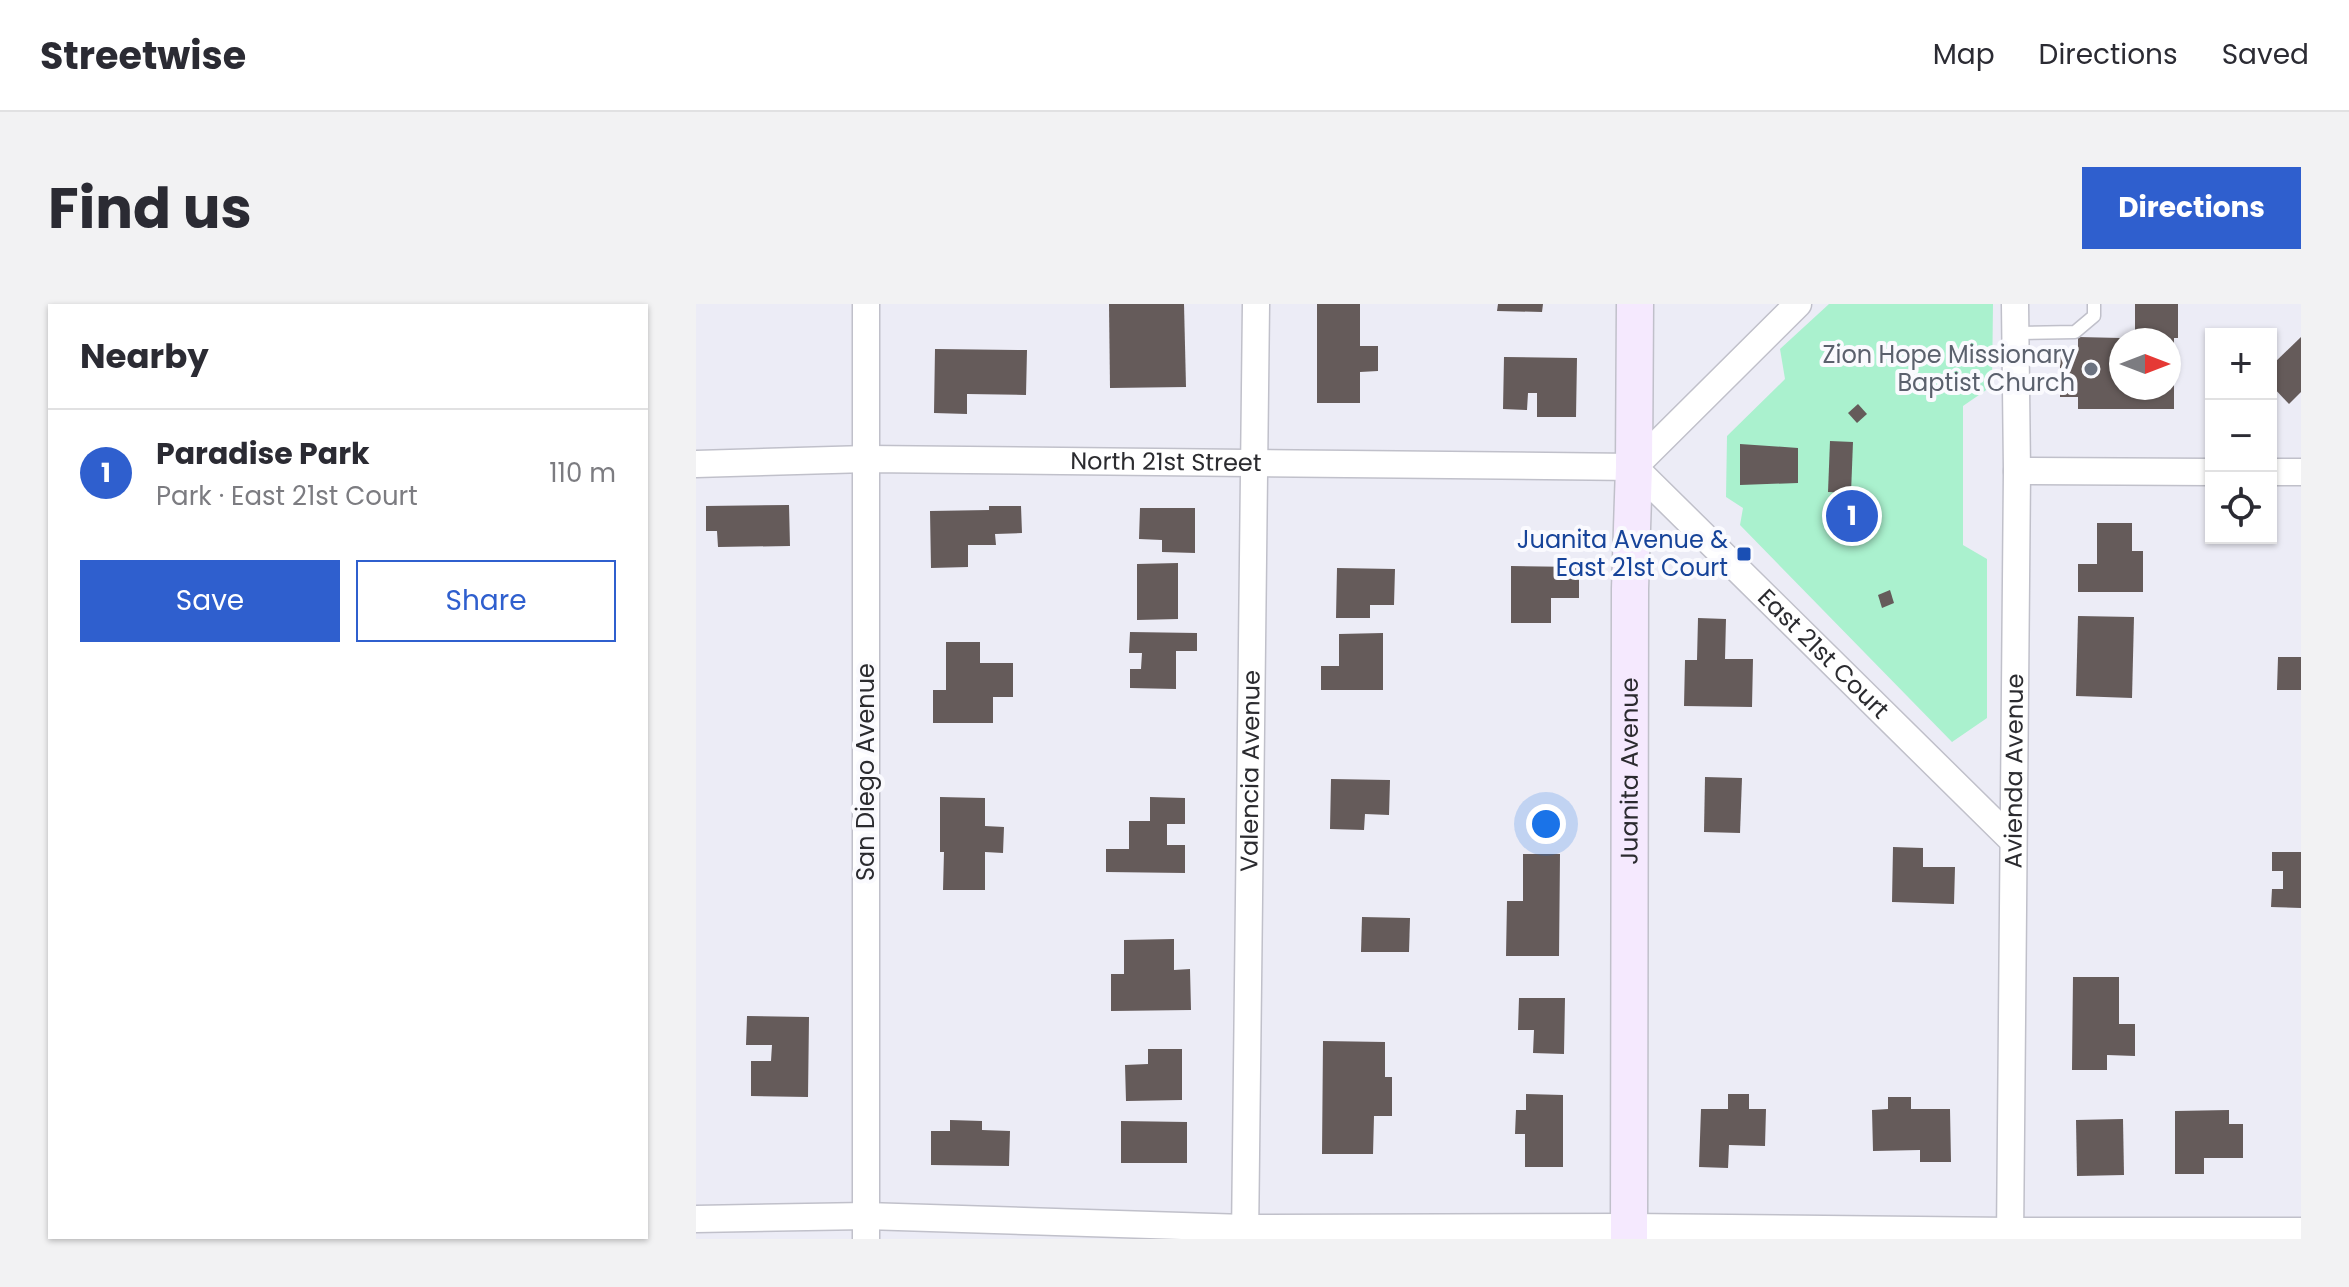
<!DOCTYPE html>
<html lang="en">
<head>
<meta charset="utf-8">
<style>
  :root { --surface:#fff; --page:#f2f2f3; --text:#2b2b33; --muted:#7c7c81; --line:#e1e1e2; --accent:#2f5fce }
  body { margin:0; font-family:Poppins,sans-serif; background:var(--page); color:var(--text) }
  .controls { position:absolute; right:24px; top:24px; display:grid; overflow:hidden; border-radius:0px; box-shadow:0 2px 6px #0004 }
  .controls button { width:72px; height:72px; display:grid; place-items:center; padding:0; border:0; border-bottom:2px solid var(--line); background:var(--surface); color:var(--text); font:40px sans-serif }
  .compass { position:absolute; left:1413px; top:24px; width:72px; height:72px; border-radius:50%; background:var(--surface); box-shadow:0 2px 6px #0004; rotate:90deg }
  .you { position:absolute; left:850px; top:520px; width:28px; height:28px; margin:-20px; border:6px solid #fff; border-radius:50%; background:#1a73e8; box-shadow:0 0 0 12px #1a73e833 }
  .badge { display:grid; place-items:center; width:52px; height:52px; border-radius:50%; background:var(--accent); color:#fff; font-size:26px; font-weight:700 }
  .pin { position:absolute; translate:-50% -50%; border:4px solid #fff; box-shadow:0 2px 8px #0006 }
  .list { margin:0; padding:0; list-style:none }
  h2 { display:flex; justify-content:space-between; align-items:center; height:104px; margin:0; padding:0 32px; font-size:34px }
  h2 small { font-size:26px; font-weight:400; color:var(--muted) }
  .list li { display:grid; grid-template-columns:52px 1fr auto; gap:24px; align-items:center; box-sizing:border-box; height:128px; padding:0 32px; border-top:2px solid var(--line) }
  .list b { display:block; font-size:30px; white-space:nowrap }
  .list p { margin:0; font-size:26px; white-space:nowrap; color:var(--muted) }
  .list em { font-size:26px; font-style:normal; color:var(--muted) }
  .actions { display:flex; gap:16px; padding:24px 32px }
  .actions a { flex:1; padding:18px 0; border:2px solid var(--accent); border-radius:0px; text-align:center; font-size:28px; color:var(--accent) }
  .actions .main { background:var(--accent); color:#fff }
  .icon { flex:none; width:44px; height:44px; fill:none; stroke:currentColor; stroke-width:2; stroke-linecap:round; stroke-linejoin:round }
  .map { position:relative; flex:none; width:1605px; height:935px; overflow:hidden; border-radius:0px }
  header { display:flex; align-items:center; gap:48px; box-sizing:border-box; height:112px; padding:0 40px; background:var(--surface); border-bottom:2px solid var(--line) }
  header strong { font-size:38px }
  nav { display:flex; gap:44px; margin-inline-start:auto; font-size:28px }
  .intro { display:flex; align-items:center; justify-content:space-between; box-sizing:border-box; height:192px; padding:0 48px }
  h1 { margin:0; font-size:56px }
  .button { padding:20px 36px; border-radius:0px; background:var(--accent); color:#fff; font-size:28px; font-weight:700 }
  main { display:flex; gap:48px; padding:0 48px }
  aside { flex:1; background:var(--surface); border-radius:0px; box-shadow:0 2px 6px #0004 }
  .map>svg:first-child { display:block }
  .green { fill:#aaf1ce }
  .building { fill:#655b5a }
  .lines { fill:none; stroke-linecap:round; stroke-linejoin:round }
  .lane-casing { stroke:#c0c0ca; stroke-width:15 }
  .street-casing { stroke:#c0c0ca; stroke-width:29 }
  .secondary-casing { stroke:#c0c0ca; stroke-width:39 }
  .lane { stroke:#fff; stroke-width:12 }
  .street { stroke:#fff; stroke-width:26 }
  .secondary { stroke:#f5e9fe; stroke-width:36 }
  .worship-dot { fill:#6b7280; stroke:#fafafe; stroke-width:3 }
  .transit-dot { fill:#1a4fb4; stroke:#fafafe; stroke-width:3 }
  .labels { text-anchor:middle; stroke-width:8; stroke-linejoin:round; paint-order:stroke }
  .worship-label { font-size:24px; fill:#5b616d; stroke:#fafafe; text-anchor:end }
  .street-label { font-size:24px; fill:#2b2b2f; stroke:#fafafe }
  .transit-label { font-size:24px; fill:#164399; stroke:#fafafe; text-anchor:end }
</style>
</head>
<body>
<header>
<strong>Streetwise</strong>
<nav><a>Map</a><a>Directions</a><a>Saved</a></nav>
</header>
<div class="intro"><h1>Find us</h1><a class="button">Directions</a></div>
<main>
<aside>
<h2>Nearby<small></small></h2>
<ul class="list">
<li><span class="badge">1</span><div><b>Paradise Park</b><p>Park · East 21st Court</p></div><em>110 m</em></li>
</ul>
<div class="actions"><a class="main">Save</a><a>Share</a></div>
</aside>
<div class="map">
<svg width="1605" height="935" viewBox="0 0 1605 935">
  <rect width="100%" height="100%" fill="#ececf6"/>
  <path class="green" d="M1133 0H1297L1296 82 1267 102V241L1291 255V414L1256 438 1044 221 1047 204 1030 193 1031 132 1089 75 1084 45Z"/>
  <g class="building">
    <path d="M413 0H488L490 83 414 84Z"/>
    <path d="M621 0H664V42H682V67L664 68V99H621Z"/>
    <path d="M802 0H847L846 8 801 7Z"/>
    <path d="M1439 0H1482V34H1478V105H1382V93H1364V45H1382V33L1425 34V84H1473V36H1439Z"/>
    <path d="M1605 33V88L1593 100 1575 81V62Z"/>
    <path d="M239 45 331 46 330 91 271 90V110L238 109Z"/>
    <path d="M808 53 881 54 880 113H841V89H832L831 106 807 105Z"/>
    <path d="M1162 100 1171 110 1161 119 1152 109Z"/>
    <path d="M1134 137 1157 138 1155 189 1132 188Z"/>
    <path d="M1044 140 1102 144V179L1044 181Z"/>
    <rect x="1140" y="193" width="16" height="17"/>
    <path d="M93 201 94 242 22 243 21 227H10V202Z"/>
    <path d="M293 202H325L326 229 299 230 300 241H272V263L235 264 234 207 293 206Z"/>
    <path d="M444 204H499V249L466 248V236L443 235Z"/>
    <path d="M1401 219H1436V247H1447V288H1382V260H1401Z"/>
    <path d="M482 259V315L441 316V260Z"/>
    <path d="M815 262 883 263V294H855V319H815Z"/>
    <path d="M641 264 699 265 698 301H674V314H640Z"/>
    <path d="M1194 286 1198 299 1186 304 1182 291Z"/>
    <path d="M1382 312 1438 313 1436 394 1380 392Z"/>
    <path d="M1002 314 1030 315 1029 355H1057L1056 403 988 402 989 356H1001Z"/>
    <path d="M434 328 501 329V347H480V385L434 384V365H445L446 349H433Z"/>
    <path d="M687 329V386H625V362H643V330Z"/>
    <path d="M250 338H284V359H317V393H297V419H237V386H250Z"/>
    <path d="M1582 353H1605V386H1581Z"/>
    <path d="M1009 473 1046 474 1044 529 1008 528Z"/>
    <path d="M635 475 694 476 693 511 669 510 668 526 634 525Z"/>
    <path d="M244 493 289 494V522L308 523 307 549 289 548V586H247L248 548H244Z"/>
    <path d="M454 493 489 494V520H471V541H489V569L410 568V545H433V517H454Z"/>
    <path d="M1197 543 1227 544V563H1259L1258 600 1196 598Z"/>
    <path d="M1576 548H1605V604L1575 603 1576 585H1587V567H1576Z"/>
    <path d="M827 550H864L863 652H810L811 597H827Z"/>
    <path d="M666 613 714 614 713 648H665Z"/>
    <path d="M478 635V666L494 665 495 706 415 707V670H428V636Z"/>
    <path d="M1377 673H1423V720H1439V752L1411 751V766H1376Z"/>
    <path d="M823 694H869L868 750 837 749 838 726H822Z"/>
    <path d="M51 712 113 713 112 793 55 792V757H75L76 741H50Z"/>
    <path d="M627 737 689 738V773H696V812H678L677 850H626Z"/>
    <path d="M452 745H486V796L430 797 429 761 452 760Z"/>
    <path d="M830 790 867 791V863H829V830H819L820 806H830Z"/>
    <path d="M1032 790H1053V805H1070L1069 842 1033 841 1032 864 1003 863 1005 805H1032Z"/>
    <path d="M1192 793H1215V805H1254L1255 858H1224V846L1177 847 1176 806 1192 805Z"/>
    <path d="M1533 806V820H1547V854H1508V870H1479V807Z"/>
    <path d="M1427 815 1428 871 1381 872 1380 816Z"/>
    <path d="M254 816 286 817V826L314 827 313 862 235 861V827H254Z"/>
    <path d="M425 817 491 818V859H425Z"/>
  </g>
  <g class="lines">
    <g class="lane-casing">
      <path id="lane" d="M1319 29 1379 28 1398 12V0"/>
    </g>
    <g class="street-casing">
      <g id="street">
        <path id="s1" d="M0 160 171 155 938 163"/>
        <path id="s2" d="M938 163 1316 536"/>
        <path d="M938 163 1102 0"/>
        <path d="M1321 167 1515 168"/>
        <path d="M1575 168H1605"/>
        <path d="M0 915 170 912 549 924 933 923 1314 927H1605"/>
        <path d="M170 935V0"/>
        <path id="s3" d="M549 935 560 0"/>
        <path id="s4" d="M1314 935 1321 167 1319 0"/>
      </g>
    </g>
    <g class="secondary-casing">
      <g id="secondary">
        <path id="s5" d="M933 935 934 285 938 163 939 0"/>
      </g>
    </g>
    <use href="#lane" class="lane"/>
    <use href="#street" class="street"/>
    <use href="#secondary" class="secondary"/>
  </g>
  <circle class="worship-dot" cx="1395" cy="65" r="8"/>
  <rect class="transit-dot" x="1040" y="242" width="16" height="16" rx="4"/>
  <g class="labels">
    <g class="worship-label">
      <text x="1379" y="59">Zion Hope Missionary<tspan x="1379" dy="28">Baptist Church</tspan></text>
    </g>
    <g class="street-label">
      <text dy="8" stroke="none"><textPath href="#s1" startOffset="470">North 21st Street</textPath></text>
      <text dy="8" stroke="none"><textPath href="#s2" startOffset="266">East 21st Court</textPath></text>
      <text dy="8" stroke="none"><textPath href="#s5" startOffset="468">Juanita Avenue</textPath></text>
      <text dy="8" stroke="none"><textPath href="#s4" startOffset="468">Avienda Avenue</textPath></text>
      <text transform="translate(170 468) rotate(-90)" y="8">San Diego Avenue</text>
      <text dy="8" stroke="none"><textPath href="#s3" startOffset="468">Valencia Avenue</textPath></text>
    </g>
    <g class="transit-label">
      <text x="1032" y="244">Juanita Avenue &amp;<tspan x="1032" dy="28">East 21st Court</tspan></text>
    </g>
  </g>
</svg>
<div class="controls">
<button>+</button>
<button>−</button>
<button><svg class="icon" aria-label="locate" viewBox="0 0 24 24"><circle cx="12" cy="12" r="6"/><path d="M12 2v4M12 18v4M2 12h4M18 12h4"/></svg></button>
</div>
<svg class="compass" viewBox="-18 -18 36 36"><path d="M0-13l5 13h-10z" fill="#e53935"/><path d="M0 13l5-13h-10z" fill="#7c7c81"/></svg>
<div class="you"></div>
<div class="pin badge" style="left:1156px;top:212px">1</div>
</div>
</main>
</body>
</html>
